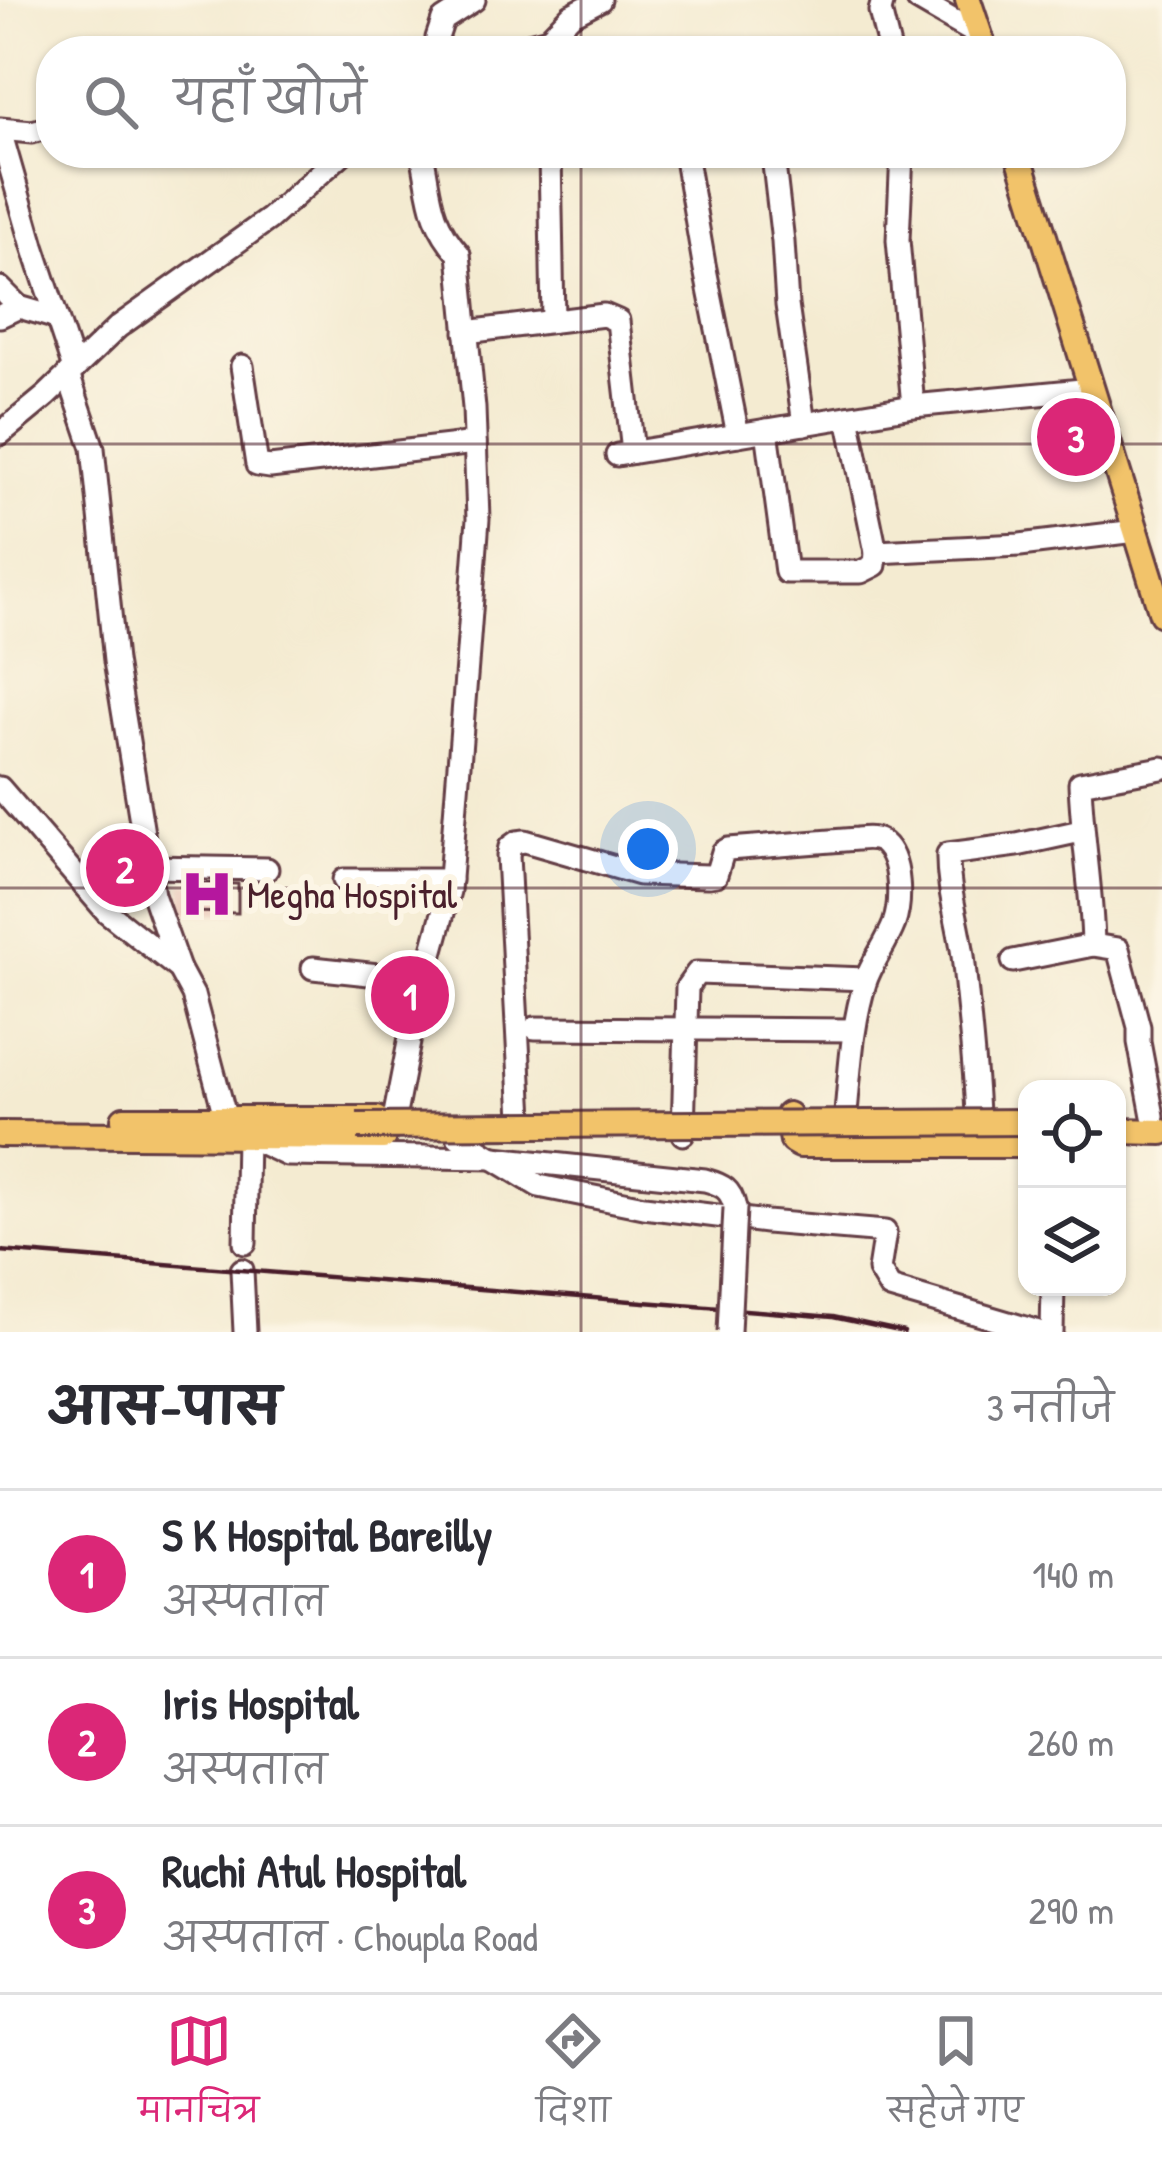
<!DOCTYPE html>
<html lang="hi">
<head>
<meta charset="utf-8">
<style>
  :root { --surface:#fff; --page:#f7f7f7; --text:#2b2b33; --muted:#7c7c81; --line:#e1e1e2; --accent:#db2777 }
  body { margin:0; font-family:"Patrick Hand","Playpen Sans Deva",sans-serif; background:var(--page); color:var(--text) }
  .controls { position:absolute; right:36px; bottom:36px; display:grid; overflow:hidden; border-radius:24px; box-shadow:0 3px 9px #0004 }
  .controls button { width:108px; height:108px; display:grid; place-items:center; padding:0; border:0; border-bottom:3px solid var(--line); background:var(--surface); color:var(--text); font:60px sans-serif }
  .you { position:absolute; left:648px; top:849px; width:42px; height:42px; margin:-30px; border:9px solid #fff; border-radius:50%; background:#1a73e8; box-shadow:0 0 0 18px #1a73e833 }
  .badge { display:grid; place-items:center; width:78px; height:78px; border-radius:50%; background:var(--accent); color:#fff; font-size:39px; font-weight:700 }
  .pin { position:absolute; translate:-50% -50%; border:6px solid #fff; box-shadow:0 3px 12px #0006 }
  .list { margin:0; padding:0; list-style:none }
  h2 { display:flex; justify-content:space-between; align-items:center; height:156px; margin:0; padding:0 48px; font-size:51px }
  h2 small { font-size:39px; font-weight:400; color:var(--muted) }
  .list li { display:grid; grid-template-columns:78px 1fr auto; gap:36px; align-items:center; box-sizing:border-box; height:168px; padding:0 48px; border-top:3px solid var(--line) }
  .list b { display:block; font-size:45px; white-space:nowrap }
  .list p { margin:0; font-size:39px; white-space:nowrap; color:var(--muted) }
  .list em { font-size:39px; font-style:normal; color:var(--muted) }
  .icon { flex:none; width:66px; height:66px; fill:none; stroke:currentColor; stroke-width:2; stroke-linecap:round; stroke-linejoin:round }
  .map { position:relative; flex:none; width:1162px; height:1332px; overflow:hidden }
  .search { position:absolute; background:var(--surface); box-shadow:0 3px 9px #0004; left:36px; right:36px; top:36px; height:132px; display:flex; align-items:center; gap:30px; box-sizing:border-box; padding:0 42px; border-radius:48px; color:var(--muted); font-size:45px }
  .sheet { height:660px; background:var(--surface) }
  nav { display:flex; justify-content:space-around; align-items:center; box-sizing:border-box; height:168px; border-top:3px solid var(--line); background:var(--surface); font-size:33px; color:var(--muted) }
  nav a { display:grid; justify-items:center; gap:6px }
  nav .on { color:var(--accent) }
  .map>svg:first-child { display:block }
  .building { fill:#dca194 }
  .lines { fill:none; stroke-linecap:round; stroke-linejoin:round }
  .minor-casing { stroke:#643e44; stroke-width:27 }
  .major-casing { stroke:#643e44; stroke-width:30 }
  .minor { stroke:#fff; stroke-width:21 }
  .major { stroke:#f2c36a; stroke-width:24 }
  .rail { stroke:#4a1f2b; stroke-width:4.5 }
  .minor-bridge-casing { stroke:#643e44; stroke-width:27; stroke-linecap:butt }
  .major-bridge-casing { stroke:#643e44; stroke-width:30; stroke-linecap:butt }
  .minor-bridge { stroke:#fff; stroke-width:21 }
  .major-bridge { stroke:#f2c36a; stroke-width:24 }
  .grid { fill:none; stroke:#4a1f2b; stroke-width:3; stroke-opacity:0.55 }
  .labels { text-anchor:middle; stroke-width:12; stroke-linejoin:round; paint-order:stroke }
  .poi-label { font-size:39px; fill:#4a1f2b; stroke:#fcf5e5; text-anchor:start }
</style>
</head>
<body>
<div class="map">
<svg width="1162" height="1332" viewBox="0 0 1162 1332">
  <rect width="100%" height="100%" fill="#fcf5e5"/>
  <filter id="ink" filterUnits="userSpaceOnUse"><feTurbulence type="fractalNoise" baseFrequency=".00833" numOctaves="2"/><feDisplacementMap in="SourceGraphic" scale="24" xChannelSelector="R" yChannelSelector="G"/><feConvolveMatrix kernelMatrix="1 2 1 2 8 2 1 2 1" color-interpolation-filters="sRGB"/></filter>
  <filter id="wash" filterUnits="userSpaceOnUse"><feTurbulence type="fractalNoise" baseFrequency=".004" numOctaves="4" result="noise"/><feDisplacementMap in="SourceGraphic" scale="48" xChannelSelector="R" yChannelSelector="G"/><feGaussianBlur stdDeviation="2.7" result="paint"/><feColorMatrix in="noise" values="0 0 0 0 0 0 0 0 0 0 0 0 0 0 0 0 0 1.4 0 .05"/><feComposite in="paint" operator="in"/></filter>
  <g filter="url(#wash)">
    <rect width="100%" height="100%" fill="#f4ebd1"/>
    <g id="blocks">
      <g class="building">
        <path d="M131 851 135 877 120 889 106 871Z"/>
        <path d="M182 883 238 884V913L182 912Z"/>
      </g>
    </g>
  </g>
  <g filter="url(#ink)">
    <use href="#blocks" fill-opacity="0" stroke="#643e44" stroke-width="3"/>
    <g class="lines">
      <g class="minor-casing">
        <g id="minor">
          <path d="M883 0 880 11 890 51"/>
          <path d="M918 0 980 36"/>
          <path d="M673 49V51"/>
          <path d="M437 51V38L443 20 474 0"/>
          <path d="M501 51 548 39 571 15 600 0"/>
          <path d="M0 129 32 132 51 127"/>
          <path d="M0 131 33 246 74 369"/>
          <path d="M550 153 553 321"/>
          <path d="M685 153 704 264 738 435"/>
          <path d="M773 156 783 242 787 305 804 424"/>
          <path d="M0 288 19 307"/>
          <path d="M0 316 19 307 57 318"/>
          <path d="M466 332 604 315 618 321 633 452"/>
          <path d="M242 366 257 465 270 467 475 443"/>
          <path d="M68 374 93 448 115 661 153 895 179 969"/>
          <path d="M913 406 1092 389"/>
          <path d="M767 430 786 572H861L875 565 876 552 848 417"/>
          <path d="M0 434 46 396 118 327 269 219 343 153"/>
          <path d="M617 455 913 406 898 240 902 153"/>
          <path d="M876 552 1020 545 1136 531"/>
          <path d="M0 788 107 912 179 969 193 995 230 1135"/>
          <path d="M148 867 267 869"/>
          <path d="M344 880H450"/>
          <path d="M1093 945C1092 890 1082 837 1080 783L1162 768"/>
          <path d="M1013 961 1093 945 1118 949 1139 1027V1042L1153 1116"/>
          <path d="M313 968 425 980"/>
          <path d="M535 1028 854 1030"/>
          <path d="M977 1115C975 1065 969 1015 964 965 961 928 947 892 948 854L1017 845 1081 831"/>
          <path d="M522 1118 508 856 510 847 517 842 525 841 639 874 709 876 716 875 723 852 728 849 857 839C866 838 876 837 883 843 902 859 901 904 894 924 886 945 871 963 865 983 852 1025 850 1070 846 1113"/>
          <path d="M394 1119 412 1027 449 891 467 664 478 519 474 408 459 254C428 219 431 196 422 153"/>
          <path d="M683 1134 687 987 697 973 866 979"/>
          <path d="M458 1137 539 1186 644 1207 766 1222 885 1232 879 1270 890 1288 1039 1332"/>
          <path d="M245 1243 247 1136 287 1155 495 1158 705 1180C723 1185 731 1189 735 1208"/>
          <path d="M242 1270 245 1332"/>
          <path d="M1052 1332 1053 1287"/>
        </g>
      </g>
      <g class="major-casing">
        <g id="major">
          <path d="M968 0 985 51"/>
          <path d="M1018 153 1162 614"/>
          <path d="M788 1115 793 1141 800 1145H1027"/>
          <path d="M124 1119H377"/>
          <path d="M1117 1131 1162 1132"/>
          <path d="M0 1134 383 1137"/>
        </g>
      </g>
      <use href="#minor" class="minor"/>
      <use href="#major" class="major"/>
      <path class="rail" d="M0 1251 833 1317 904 1332"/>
      <g class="minor-bridge-casing">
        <path id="minor-bridge" d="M729 1332 735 1208"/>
      </g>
      <g class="major-bridge-casing">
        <path id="major-bridge" d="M357 1126 1027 1122"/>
      </g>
      <use href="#minor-bridge" class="minor-bridge"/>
      <use href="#major-bridge" class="major-bridge"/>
    </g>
  </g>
  <path class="grid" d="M581 0V51M581 153V1332M0 444H1162M0 888H1162"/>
  <defs>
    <g id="hospital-bare" transform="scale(4.14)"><path d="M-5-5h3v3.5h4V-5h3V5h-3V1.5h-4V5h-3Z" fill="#b5179e" stroke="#fcf5e5" stroke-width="2.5" paint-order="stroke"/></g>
  </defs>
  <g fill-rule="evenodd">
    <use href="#hospital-bare" x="207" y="894"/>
  </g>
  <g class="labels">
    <g class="poi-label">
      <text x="247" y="908">Megha Hospital</text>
    </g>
  </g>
</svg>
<div class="controls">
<button><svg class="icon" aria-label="locate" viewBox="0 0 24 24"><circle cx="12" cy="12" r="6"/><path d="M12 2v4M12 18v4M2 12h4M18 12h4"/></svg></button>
<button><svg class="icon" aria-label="layers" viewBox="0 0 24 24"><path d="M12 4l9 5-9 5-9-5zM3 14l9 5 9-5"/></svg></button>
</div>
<div class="you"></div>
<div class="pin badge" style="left:410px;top:995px">1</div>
<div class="pin badge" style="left:125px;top:868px">2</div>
<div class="pin badge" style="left:1076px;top:437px">3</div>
<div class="search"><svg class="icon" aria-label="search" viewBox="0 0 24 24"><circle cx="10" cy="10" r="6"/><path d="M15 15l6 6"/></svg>यहाँ खोजें</div>
</div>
<section class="sheet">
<h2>आस-पास<small>3 नतीजे</small></h2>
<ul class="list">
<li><span class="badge">1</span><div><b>S K Hospital Bareilly</b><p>अस्पताल</p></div><em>140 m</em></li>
<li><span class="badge">2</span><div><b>Iris Hospital</b><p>अस्पताल</p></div><em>260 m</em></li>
<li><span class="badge">3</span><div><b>Ruchi Atul Hospital</b><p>अस्पताल · Choupla Road</p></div><em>290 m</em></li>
</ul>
</section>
<nav>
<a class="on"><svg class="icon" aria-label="map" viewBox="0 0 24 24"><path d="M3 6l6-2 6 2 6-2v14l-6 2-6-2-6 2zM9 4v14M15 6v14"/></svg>मानचित्र</a>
<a><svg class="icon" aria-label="directions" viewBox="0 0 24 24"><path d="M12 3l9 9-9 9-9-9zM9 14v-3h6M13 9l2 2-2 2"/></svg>दिशा</a>
<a><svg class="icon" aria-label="saved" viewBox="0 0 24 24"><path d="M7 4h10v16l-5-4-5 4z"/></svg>सहेजे गए</a>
</nav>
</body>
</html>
